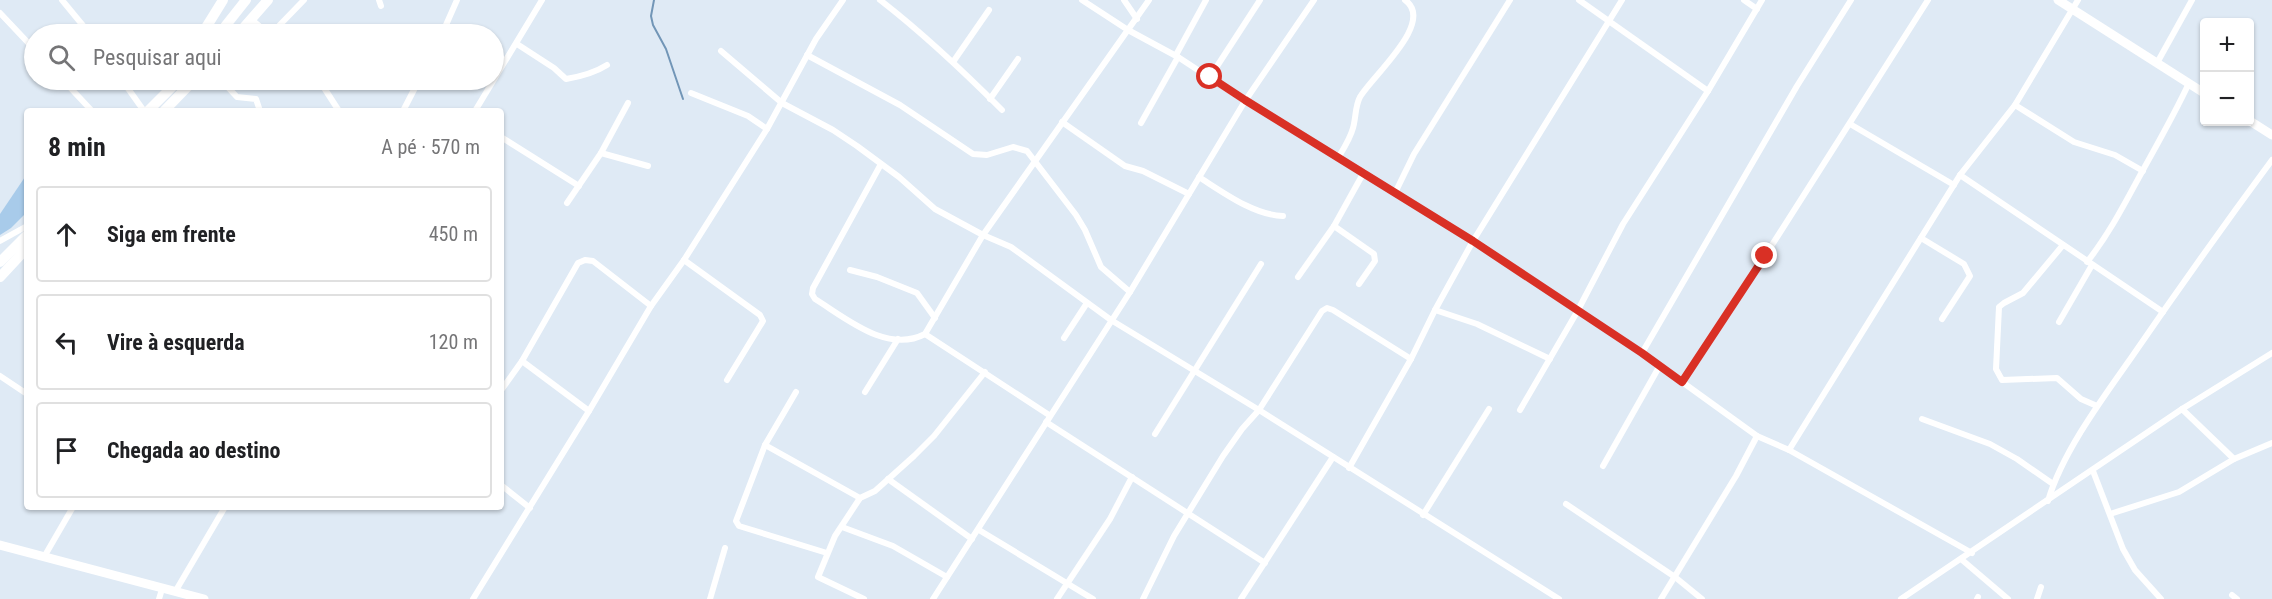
<!DOCTYPE html>
<html lang="pt">
<head>
<meta charset="utf-8">
<style>
  :root { --surface:#fff; --page:#f6f6f6; --text:#202124; --muted:#757577; --line:#e0e0e0 }
  body { margin:0; font-family:"Roboto Condensed",sans-serif; background:var(--page); color:var(--text) }
  .controls { position:absolute; right:18px; top:18px; display:grid; overflow:hidden; border-radius:6px; box-shadow:0 2px 4px #0004 }
  .controls button { width:54px; height:54px; display:grid; place-items:center; padding:0; border:0; border-bottom:2px solid var(--line); background:var(--surface); color:var(--text); font:30px sans-serif }
  .stop { position:absolute; width:18px; height:18px; margin:-14px; border:4px solid #d93025; border-radius:50%; background:#fff }
  .stop.end { background:#d93025; border-color:#fff; box-shadow:0 2px 6px #0008 }
  .list { margin:0; padding:0; list-style:none }
  h2 { display:flex; justify-content:space-between; align-items:center; height:78px; margin:0; padding:0 24px; font-size:26px }
  h2 small { font-size:20px; font-weight:400; color:var(--muted) }
  .list li { display:grid; grid-template-columns:39px 1fr auto; gap:18px; align-items:center; box-sizing:border-box; height:96px; margin:0 12px 12px; padding:0 12px; border:2px solid var(--line); border-radius:6px }
  .list b { display:block; font-size:22px; white-space:nowrap }
  .list em { font-size:20px; font-style:normal; color:var(--muted) }
  .icon { flex:none; width:33px; height:33px; fill:none; stroke:currentColor; stroke-width:2; stroke-linecap:round; stroke-linejoin:round }
  .map { position:relative; flex:none; width:2272px; height:599px; overflow:hidden }
  .search { position:absolute; background:var(--surface); box-shadow:0 2px 4px #0004; left:24px; top:24px; width:480px; height:66px; display:flex; align-items:center; gap:15px; box-sizing:border-box; padding:0 21px; border-radius:33px; color:var(--muted); font-size:22px }
  .panel { position:absolute; background:var(--surface); box-shadow:0 2px 4px #0004; left:24px; top:108px; width:480px; height:402px; border-radius:6px }
  .map>svg:first-child { display:block }
  .green { fill:#a8cbea }
  .lines { fill:none; stroke-linecap:round; stroke-linejoin:round }
  .stream { stroke:#7296b7; stroke-width:2 }
  .street { stroke:#fff; stroke-width:6 }
  .secondary { stroke:#fff; stroke-width:9 }
  .primary { stroke:#fff; stroke-width:10 }
  .route { stroke:#d93025; stroke-width:8 }
</style>
</head>
<body>
<div class="map">
<svg width="2272" height="599" viewBox="0 0 2272 599">
  <rect width="100%" height="100%" fill="#dfeaf5"/>
  <path class="green" d="M27 174V212L11 228 0 235V214Z"/>
  <g class="lines">
    <path class="stream" d="M654 0 651 16 653 25 666 49 683 99"/>
    <g class="street">
      <path d="M62 0 90 34"/>
      <path d="M379 0 381 6"/>
      <path d="M880 0C924 34 963 71 1002 110"/>
      <path d="M1082 0 1128 30 1178 57 1245 101 1473 241 1642 353 1757 436 1789 450 1972 553"/>
      <path d="M1124 0 1137 19"/>
      <path d="M1579 0 1708 91"/>
      <path d="M1744 0 1757 9"/>
      <path d="M0 13 34 49"/>
      <path d="M252 20 269 34"/>
      <path d="M271 34 304 0"/>
      <path d="M442 34 457 0"/>
      <path d="M517 44 554 68 566 79C578 77 596 72 607 65"/>
      <path d="M721 51 782 103 833 130 857 146 899 177 935 209 983 235 1011 247 1111 320 1259 410 1559 599"/>
      <path d="M807 55 900 105 973 154 987 155 1013 147 1027 151 1076 215 1085 230 1101 267 1130 292"/>
      <path d="M1176 55 1206 0"/>
      <path d="M953 62 989 10"/>
      <path d="M2157 63 2192 0"/>
      <path d="M1210 77 1260 0"/>
      <path d="M63 80 92 111"/>
      <path d="M122 80 144 111"/>
      <path d="M221 80 237 97 256 99 260 111"/>
      <path d="M319 80 339 111"/>
      <path d="M691 93 748 116 767 129"/>
      <path d="M990 99 1018 59"/>
      <path d="M2015 105 2074 142 2115 155 2143 171"/>
      <path d="M403 111 419 80"/>
      <path d="M475 111 542 0"/>
      <path d="M1062 122 1125 166 1143 171 1189 194"/>
      <path d="M1141 123 1178 57"/>
      <path d="M1850 124 1954 185"/>
      <path d="M501 137 579 186"/>
      <path d="M601 153 648 166"/>
      <path d="M1338 158C1344 148 1350 139 1353 128 1356 118 1355 106 1360 97 1372 76 1436 22 1405 0"/>
      <path d="M881 164 813 288 812 294 815 299C846 318 887 354 925 334L983 235 1149 0"/>
      <path d="M1960 175 2163 312"/>
      <path d="M1199 177C1224 193 1254 215 1283 216"/>
      <path d="M1395 193 1414 154 1510 0"/>
      <path d="M567 203 601 153 628 103"/>
      <path d="M1334 226 1374 254 1375 261 1359 284"/>
      <path d="M1921 238 1964 264 1970 276 1942 319"/>
      <path d="M0 241 27 226"/>
      <path d="M2063 245 2023 293 2004 303 1999 307 1996 369 2002 380 2057 378 2081 399 2097 406"/>
      <path d="M684 260 760 315 763 321 727 380"/>
      <path d="M2087 262C2110 233 2126 201 2143 170 2159 141 2175 113 2189 83"/>
      <path d="M850 270 877 277 917 293 935 318"/>
      <path d="M1298 277 1334 226 1364 172"/>
      <path d="M1435 310 1477 324 1550 359"/>
      <path d="M2059 322 2092 265"/>
      <path d="M925 334 1049 415"/>
      <path d="M1064 338 1087 303"/>
      <path d="M1642 353 1797 86 1851 0"/>
      <path d="M522 361 589 411"/>
      <path d="M0 376 27 394"/>
      <path d="M1682 382 1765 256 1928 0"/>
      <path d="M502 389 522 361 578 263 585 260 593 261 651 306"/>
      <path d="M796 392 765 445 736 521 739 526 827 553"/>
      <path d="M865 392 898 339"/>
      <path d="M2182 409 2234 459"/>
      <path d="M1520 410 1577 312 1623 224 1708 91 1762 0"/>
      <path d="M1922 419 1990 444 2017 459 2053 484"/>
      <path d="M1046 422 1265 563"/>
      <path d="M1155 434 1261 264"/>
      <path d="M765 445 860 498"/>
      <path d="M1789 450 1960 175 2015 105 2078 0"/>
      <path d="M1603 466 1659 367"/>
      <path d="M1349 468 1411 359 1435 310 1473 241 1622 0"/>
      <path d="M2093 471 2123 549 2135 570 2161 599"/>
      <path d="M888 479 972 539"/>
      <path d="M501 485 530 508"/>
      <path d="M2048 501C2062 453 2102 399 2131 358 2177 291 2224 225 2272 160"/>
      <path d="M1566 504 1675 577 1702 599"/>
      <path d="M2110 514 2179 492 2234 459 2272 443"/>
      <path d="M1423 515 1489 409"/>
      <path d="M842 527 893 546 947 577"/>
      <path d="M979 530 1093 599"/>
      <path d="M44 557 73 507"/>
      <path d="M1961 559 2008 599"/>
      <path d="M175 592 225 507"/>
      <path d="M2232 595 2237 599"/>
      <path d="M159 599 162 589"/>
      <path d="M473 599 589 411 651 306 684 260 767 129 816 39 843 0"/>
      <path d="M710 599 725 548"/>
      <path d="M864 599 818 577 835 536 860 498 875 491 914 456 934 436 985 372"/>
      <path d="M933 599 1130 292 1245 101 1314 0"/>
      <path d="M1057 599 1110 519 1132 477"/>
      <path d="M1143 599 1174 536 1223 456 1242 429 1259 410 1322 311 1327 308 1333 310 1411 359"/>
      <path d="M1241 599 1333 457"/>
      <path d="M1661 599 1736 476 1757 436"/>
      <path d="M1901 599 2182 409 2272 353"/>
      <path d="M1977 599 1978 597"/>
      <path d="M2037 599 2041 587"/>
    </g>
    <g class="secondary">
      <path d="M2058 0 2204 93"/>
      <path d="M2250 121 2272 135"/>
      <path d="M0 545 204 599"/>
    </g>
    <g class="primary">
      <path d="M202 34 223 0"/>
      <path d="M219 34 246 0"/>
      <path d="M238 34 268 0"/>
      <path d="M148 111 179 80"/>
      <path d="M164 111 194 80"/>
      <path d="M0 262 27 235"/>
      <path d="M0 277 27 248"/>
    </g>
  </g>
  <g class="lines">
    <path class="route" d="M1210 77 1245 100 1473 241 1642 353 1682 382 1765 256"/>
  </g>
</svg>
<div class="controls">
<button>+</button>
<button>−</button>
</div>
<div class="stop" style="left:1210px;top:77px"></div>
<div class="stop end" style="left:1765px;top:256px"></div>
<div class="search"><svg class="icon" aria-label="search" viewBox="0 0 24 24"><circle cx="10" cy="10" r="6"/><path d="M15 15l6 6"/></svg>Pesquisar aqui</div>
<section class="panel">
<h2>8 min<small>A pé · 570 m</small></h2>
<ul class="list">
<li><svg class="icon" aria-label="ahead" viewBox="0 0 24 24"><path d="M12 20V5M6 11l6-6 6 6"/></svg><div><b>Siga em frente</b></div><em>450 m</em></li>
<li><svg class="icon" aria-label="left" viewBox="0 0 24 24"><path d="M17 20v-9H6M10 6l-5 5 5 5"/></svg><div><b>Vire à esquerda</b></div><em>120 m</em></li>
<li><svg class="icon" aria-label="arrive" viewBox="0 0 24 24"><path d="M6 21V4h12l-3 4 3 4H6"/></svg><div><b>Chegada ao destino</b></div></li>
</ul>
</section>
</div>
</body>
</html>
